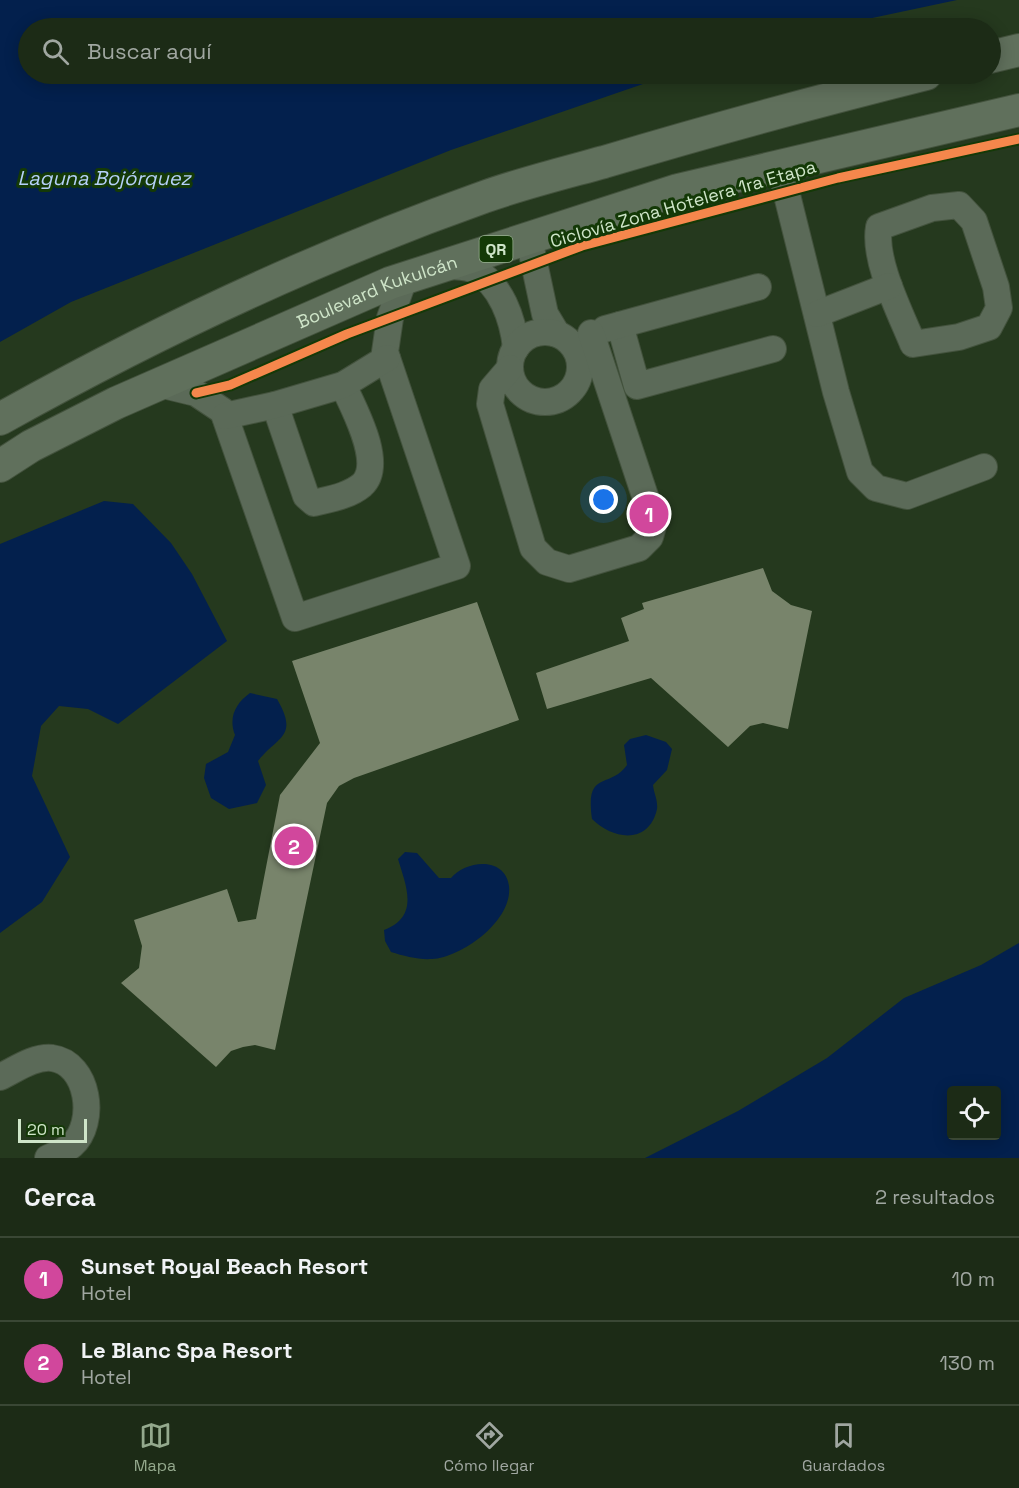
<!DOCTYPE html>
<html lang="es">
<head>
<meta charset="utf-8">
<style>
  :root { --surface:#1c2b16; --page:#293723; --text:#f1f3f6; --muted:#a0a7a1; --line:#3a4735; --accent:#94a98d }
  body { margin:0; font-family:"Space Grotesk",sans-serif; background:var(--page); color:var(--text) }
  .controls { position:absolute; right:18px; bottom:18px; display:grid; overflow:hidden; border-radius:6px; box-shadow:0 3px 15px #0003 }
  .controls button { width:54px; height:54px; display:grid; place-items:center; padding:0; border:0; border-bottom:2px solid var(--line); background:var(--surface); color:var(--text); font:30px sans-serif }
  .scale { position:absolute; left:18px; bottom:15px; width:69px; box-sizing:border-box; padding-left:6px; border:3px solid #cfe5c9; border-top:0; font-size:16px; line-height:21px; white-space:nowrap; color:#cfe5c9; -webkit-text-stroke:4px #143907; paint-order:stroke }
  .you { position:absolute; left:604px; top:500px; width:21px; height:21px; margin:-15px; border:4px solid #fff; border-radius:50%; background:#1a73e8; box-shadow:0 0 0 9px #1a73e833 }
  .badge { display:grid; place-items:center; width:39px; height:39px; border-radius:50%; background:var(--accent); color:#fff; font-size:20px; font-weight:700 }
  .pin { position:absolute; translate:-50% -50%; border:3px solid #fff; box-shadow:0 2px 6px #0006 }
  .list { margin:0; padding:0; list-style:none }
  h2 { display:flex; justify-content:space-between; align-items:center; height:78px; margin:0; padding:0 24px; font-size:26px }
  h2 small { font-size:20px; font-weight:400; color:var(--muted) }
  .list li { display:grid; grid-template-columns:39px 1fr auto; gap:18px; align-items:center; box-sizing:border-box; height:84px; padding:0 24px; border-top:2px solid var(--line) }
  .list b { display:block; font-size:22px; white-space:nowrap }
  .list p { margin:0; font-size:20px; white-space:nowrap; color:var(--muted) }
  .list em { font-size:20px; font-style:normal; color:var(--muted) }
  .icon { flex:none; width:33px; height:33px; fill:none; stroke:currentColor; stroke-width:2; stroke-linecap:round; stroke-linejoin:round }
  .map { position:relative; flex:none; width:1019px; height:1158px; overflow:hidden }
  .search { position:absolute; background:var(--surface); box-shadow:0 3px 15px #0003; left:18px; right:18px; top:18px; height:66px; display:flex; align-items:center; gap:15px; box-sizing:border-box; padding:0 21px; border-radius:33px; color:var(--muted); font-size:22px }
  .sheet { height:246px; background:var(--surface) }
  nav { display:flex; justify-content:space-around; align-items:center; box-sizing:border-box; height:84px; border-top:2px solid var(--line); background:var(--surface); font-size:16px; color:var(--muted) }
  nav a { display:grid; justify-items:center; gap:3px }
  nav .on { color:var(--accent) }
  .map>svg:first-child { display:block }
  .water { fill:#03204d; fill-rule:evenodd }
  .building { fill:#78846b }
  .lines { fill:none; stroke-linecap:round; stroke-linejoin:round }
  .minor-casing { stroke:#43523d; stroke-width:28 }
  .major-casing { stroke:#43523d; stroke-width:34 }
  .minor { stroke:#5b6a58; stroke-width:26 }
  .major { stroke:#60705c; stroke-width:32 }
  .cycleway-casing { stroke:#143907; stroke-width:13 }
  .cycleway { stroke:#f5874c; stroke-width:9 }
  .labels { text-anchor:middle; stroke-width:6; stroke-linejoin:round; paint-order:stroke }
  .shield { fill:#143907; stroke:#97b18f; stroke-width:1.5 }
  .shield-label { font-size:16px; font-weight:bold; fill:#cfe5c9 }
  .street-label { font-size:18px; fill:#cfe5c9; stroke:#143907 }
  .water-label { font-size:20px; font-style:italic; fill:#b6d1fa; stroke:#143907 }
</style>
</head>
<body>
<div class="map">
<svg width="1019" height="1158" viewBox="0 0 1019 1158">
  <rect width="100%" height="100%" fill="#25391e"/>
  <g class="water">
    <path d="M0 0H957L825 28H28V74H672L451 150 71 302 0 342Z"/>
    <path d="M104 501 133 504 171 543 192 574 227 641 118 724 88 709 59 706 41 726 32 776 70 857 42 902 0 933V544Z"/>
    <path d="M250 693 277 699C299 737 278 736 258 761L266 785 257 803 229 809 211 798 204 778 206 764 228 752 235 735C228 717 236 703 250 693Z"/>
    <path d="M646 735 666 742 672 749 667 770 653 785C654 794 658 800 657 809 649 845 613 840 592 819 585 769 609 790 627 765L624 745 630 739Z"/>
    <path d="M405 852 417 853 439 878H451C466 860 505 856 509 886 513 920 463 957 432 959 419 960 404 956 391 952L385 941 384 930C420 916 406 886 398 859Z"/>
    <path d="M1019 943V1158H645L738 1111 827 1058 904 998 981 965ZM952 1090H996V1136H952Z"/>
  </g>
  <g class="building">
    <path d="M763 568 772 591 791 605 812 611 788 729 763 723 750 726 728 747 651 678 547 709 536 673 629 641 621 618 644 609 642 603Z"/>
    <path d="M477 602 519 720 354 778 339 786 327 803 275 1050 255 1045 243 1047 231 1051 216 1067 121 983 139 968 142 946 134 920 227 889 238 922 256 919 280 795 320 743 292 661Z"/>
  </g>
  <g class="lines">
    <g class="minor-casing">
      <g id="minor">
        <path d="M780 167 836 392 860 472 876 488 907 496 984 467"/>
        <path d="M959 205 974 221 996 287 999 308 989 327 959 337 913 344C900 312 873 260 879 227L932 208Z"/>
        <path d="M529 239 545 314 557 334"/>
        <path d="M445 266C454 266 466 266 474 270 501 284 513 319 516 348"/>
        <path d="M817 314 889 286"/>
        <path d="M620 325 637 386 773 349"/>
        <path d="M605 329 758 287"/>
        <circle cx="545" cy="367" r="35"/>
        <path d="M510 368 492 389 490 404 533 548 547 562 569 569 639 548 650 537 654 523 591 333"/>
        <path d="M159 384 196 393 223 411 295 618 457 566 385 352 390 318 404 279"/>
        <path d="M275 405 306 496 314 503C330 499 349 496 362 485 385 464 353 407 343 385"/>
        <path d="M225 416 275 405 343 385 387 358"/>
        <path d="M0 1077C15 1070 34 1056 52 1058 89 1063 97 1123 72 1145 66 1150 55 1155 48 1158"/>
      </g>
    </g>
    <g class="major-casing">
      <g id="major">
        <path d="M990 57 1019 50"/>
        <path d="M0 419C154 333 317 256 484 197 523 183 564 173 604 162 711 130 818 101 926 74"/>
        <path id="s1" d="M0 466 31 446 116 403 390 283 678 190 1019 110"/>
      </g>
    </g>
    <use href="#minor" class="minor"/>
    <use href="#major" class="major"/>
    <g class="cycleway-casing">
      <path id="cycleway" d="M196 393 230 385 347 334 582 246 838 178 1019 139"/>
    </g>
    <use href="#cycleway" class="cycleway"/>
  </g>
  <g class="labels">
    <rect class="shield" x="479.5" y="236" width="33" height="26" rx="4.5"/>
    <g class="shield-label">
      <text x="496" y="255">QR</text>
    </g>
    <g class="street-label">
      <text transform="translate(683 204) rotate(-16)" y="6">Ciclovía Zona Hotelera 1ra Etapa</text>
      <text dy="6" stroke="none"><textPath href="#s1" startOffset="416">Boulevard Kukulcán</textPath></text>
    </g>
    <g class="water-label">
      <text x="104" y="185">Laguna Bojórquez</text>
    </g>
  </g>
</svg>
<div class="controls">
<button><svg class="icon" aria-label="locate" viewBox="0 0 24 24"><circle cx="12" cy="12" r="6"/><path d="M12 2v4M12 18v4M2 12h4M18 12h4"/></svg></button>
</div>
<div class="scale">20 m</div>
<div class="you"></div>
<div class="pin badge" style="left:649px;top:514px;background:#d1479c">1</div>
<div class="pin badge" style="left:294px;top:846px;background:#d1479c">2</div>
<div class="search"><svg class="icon" aria-label="search" viewBox="0 0 24 24"><circle cx="10" cy="10" r="6"/><path d="M15 15l6 6"/></svg>Buscar aquí</div>
</div>
<section class="sheet">
<h2>Cerca<small>2 resultados</small></h2>
<ul class="list">
<li><span class="badge" style="background:#d1479c">1</span><div><b>Sunset Royal Beach Resort</b><p>Hotel</p></div><em>10 m</em></li>
<li><span class="badge" style="background:#d1479c">2</span><div><b>Le Blanc Spa Resort</b><p>Hotel</p></div><em>130 m</em></li>
</ul>
</section>
<nav>
<a class="on"><svg class="icon" aria-label="map" viewBox="0 0 24 24"><path d="M3 6l6-2 6 2 6-2v14l-6 2-6-2-6 2zM9 4v14M15 6v14"/></svg>Mapa</a>
<a><svg class="icon" aria-label="directions" viewBox="0 0 24 24"><path d="M12 3l9 9-9 9-9-9zM9 14v-3h6M13 9l2 2-2 2"/></svg>Cómo llegar</a>
<a><svg class="icon" aria-label="saved" viewBox="0 0 24 24"><path d="M7 4h10v16l-5-4-5 4z"/></svg>Guardados</a>
</nav>
</body>
</html>
